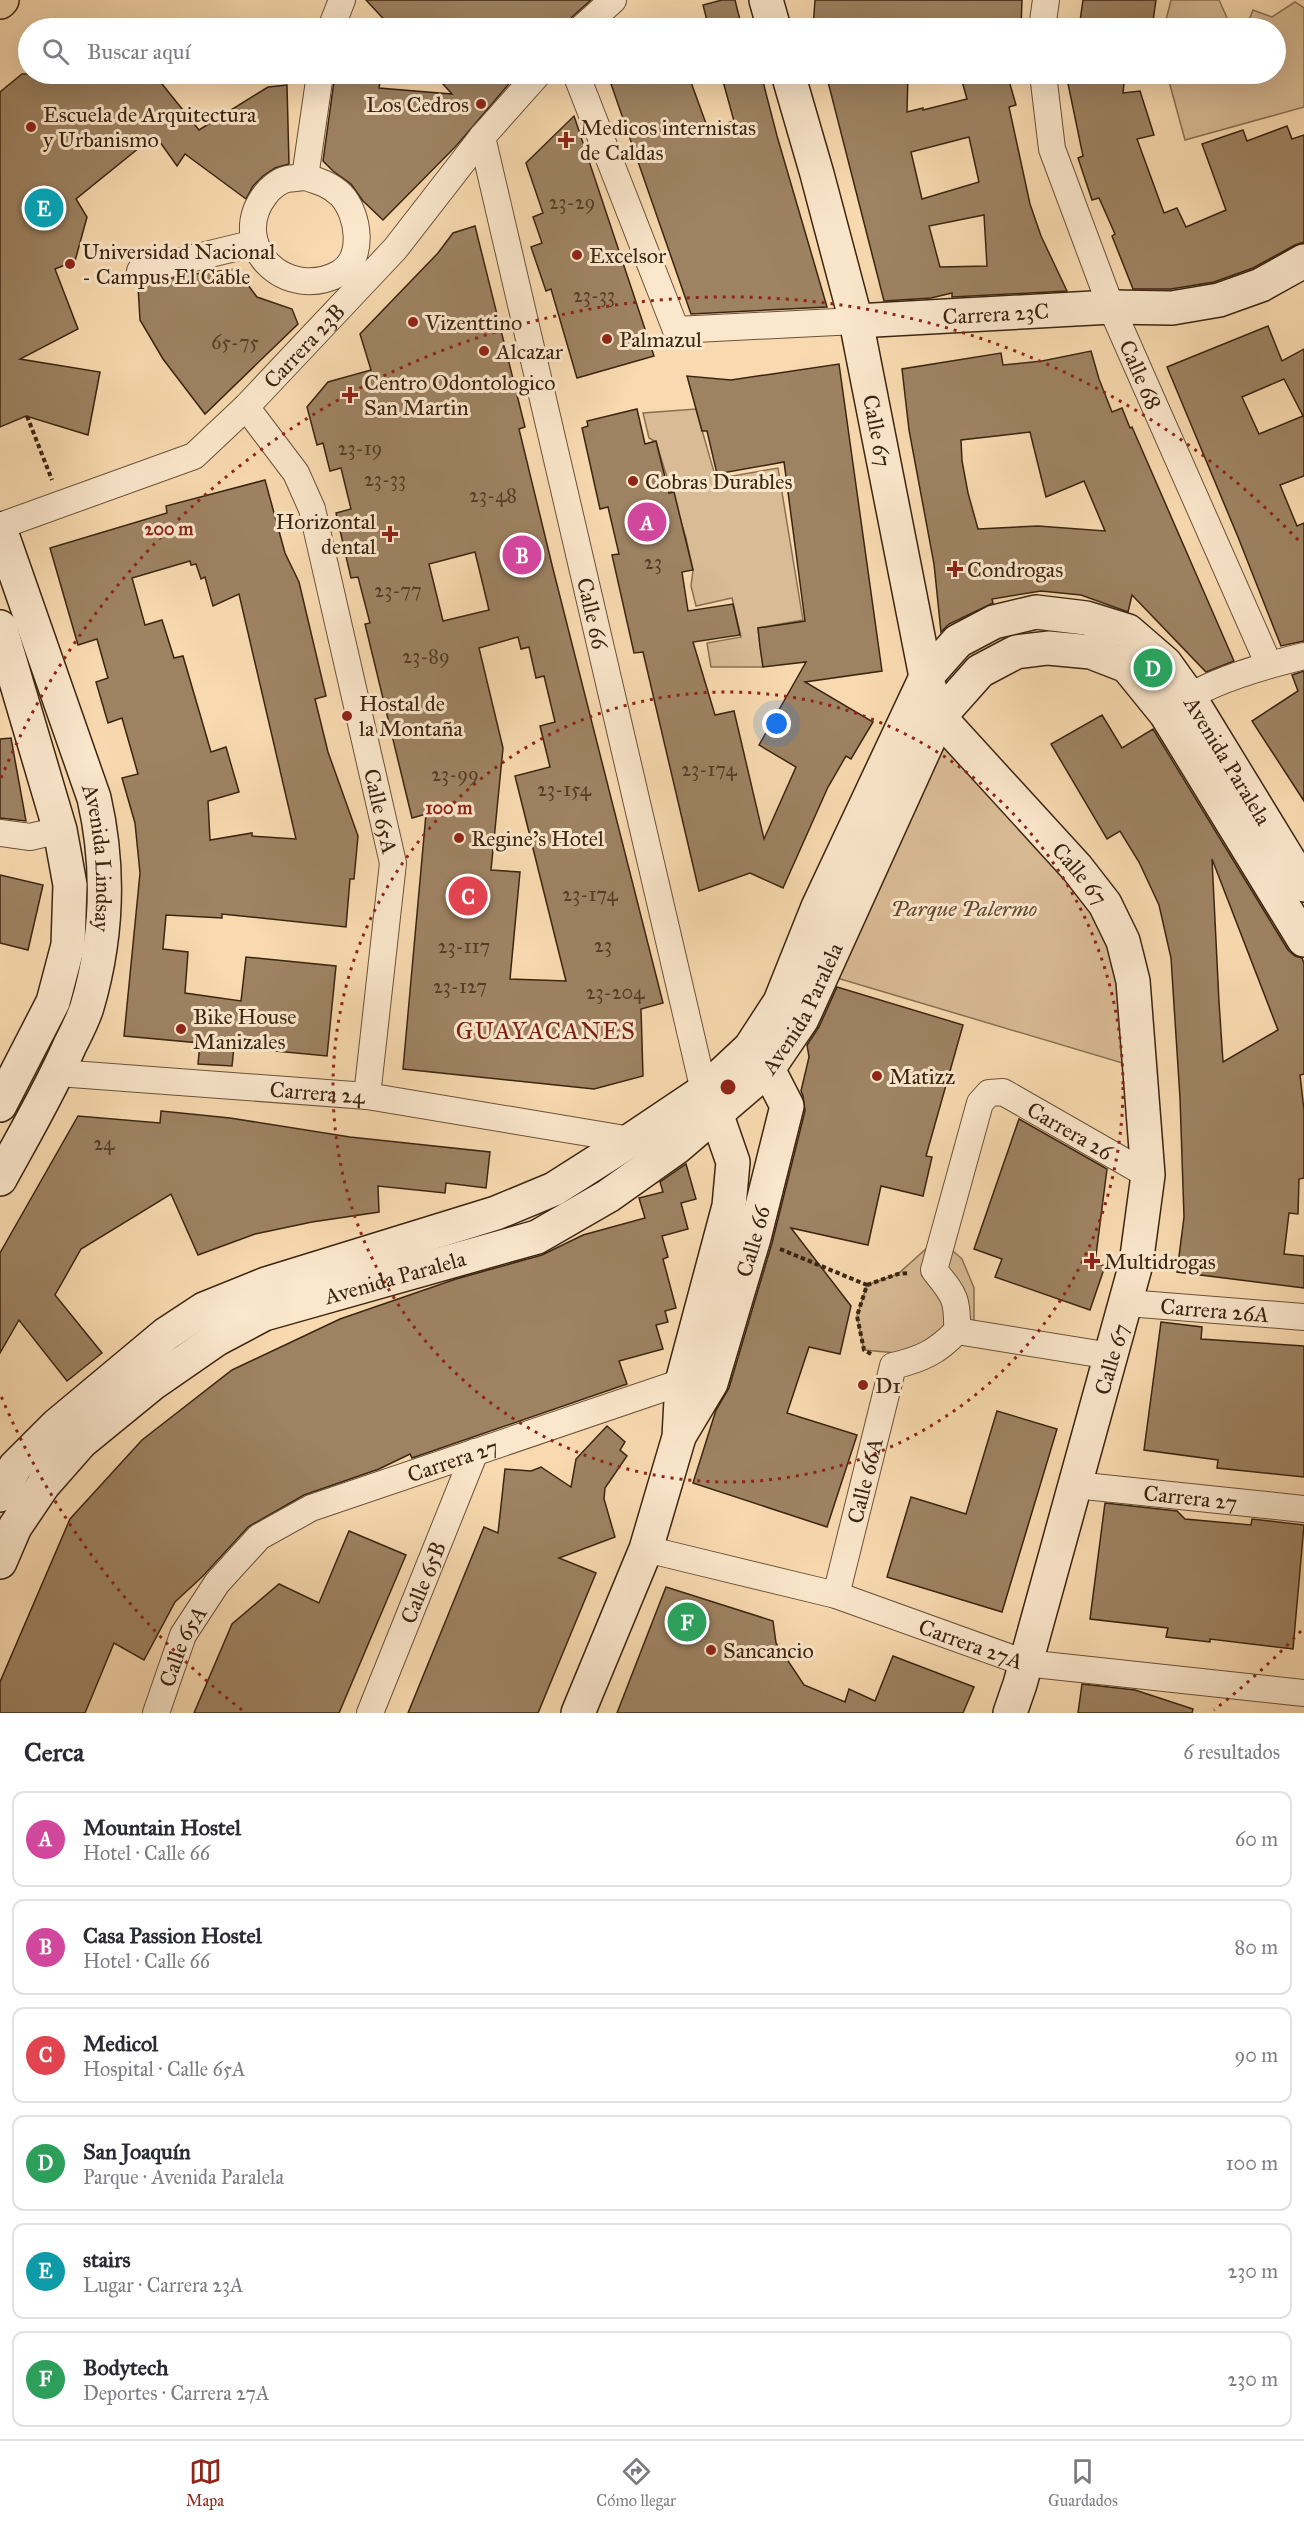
<!DOCTYPE html>
<html lang="es">
<head>
<meta charset="utf-8">
<style>
  :root { --surface:#fff; --page:#f7f7f7; --text:#2b2b33; --muted:#7c7c81; --line:#e1e1e2; --accent:#8f2418 }
  body { margin:0; font-family:"IM FELL Great Primer",serif; background:var(--page); color:var(--text) }
  .you { position:absolute; left:777px; top:724px; width:21px; height:21px; margin:-15px; border:4px solid #fff; border-radius:50%; background:#1a73e8; box-shadow:0 0 0 9px #1a73e833 }
  .badge { display:grid; place-items:center; width:39px; height:39px; border-radius:50%; background:var(--accent); color:#fff; font-size:20px; font-weight:700 }
  .pin { position:absolute; translate:-50% -50%; border:3px solid #fff; box-shadow:0 2px 6px #0006 }
  .list { margin:0; padding:0; list-style:none }
  h2 { display:flex; justify-content:space-between; align-items:center; height:78px; margin:0; padding:0 24px; font-size:26px }
  h2 small { font-size:20px; font-weight:400; color:var(--muted) }
  .list li { display:grid; grid-template-columns:39px 1fr auto; gap:18px; align-items:center; box-sizing:border-box; height:96px; margin:0 12px 12px; padding:0 12px; border:2px solid var(--line); border-radius:12px }
  .list b { display:block; font-size:22px; white-space:nowrap }
  .list p { margin:0; font-size:20px; white-space:nowrap; color:var(--muted) }
  .list em { font-size:20px; font-style:normal; color:var(--muted) }
  .icon { flex:none; width:33px; height:33px; fill:none; stroke:currentColor; stroke-width:2; stroke-linecap:round; stroke-linejoin:round }
  .map { position:relative; flex:none; width:1304px; height:1713px; overflow:hidden }
  .search { position:absolute; background:var(--surface); box-shadow:0 6px 24px #0002; left:18px; right:18px; top:18px; height:66px; display:flex; align-items:center; gap:15px; box-sizing:border-box; padding:0 21px; border-radius:33px; color:var(--muted); font-size:22px }
  .sheet { height:726px; background:var(--surface) }
  nav { display:flex; justify-content:space-around; align-items:center; box-sizing:border-box; height:84px; border-top:2px solid var(--line); background:var(--surface); font-size:16px; color:var(--muted) }
  nav a { display:grid; justify-items:center; gap:3px }
  nav .on { color:var(--accent) }
  .map>svg:first-child { display:block }
  .green { fill:#d9bb95; stroke:#8a7052; stroke-width:1.5 }
  .building { fill:#9e8363; stroke:#3b2510; stroke-width:1.5; fill-rule:evenodd }
  .lines { fill:none; stroke-linecap:round; stroke-linejoin:round }
  .street-casing { stroke:#6a5238; stroke-width:28 }
  .secondary-casing { stroke:#3b2510; stroke-width:36 }
  .primary-casing { stroke:#3b2510; stroke-width:36 }
  .path { stroke:#3b2510; stroke-width:4; stroke-dasharray:4.5 3; stroke-linecap:butt }
  .street { stroke:#fbe7cc; stroke-width:26 }
  .secondary { stroke:#fbe7cc; stroke-width:33 }
  .primary { stroke:#f9dab0; stroke-width:33 }
  .ring { fill:none; stroke:#8f2418; stroke-width:3; stroke-dasharray:3 6 }
  .poi-dot { fill:#8f2418; stroke:#fbe7cc; stroke-width:2 }
  .labels { text-anchor:middle; stroke-width:6; stroke-linejoin:round; paint-order:stroke }
  .number-label { font-size:20px; fill:#543c25 }
  .poi-label { font-size:22px; fill:#3b2510; stroke:#fbe7cc; text-anchor:start }
  .street-label { font-size:22px; fill:#3b2510; stroke:#fbe7cc }
  .park-label { font-size:22px; font-style:italic; fill:#624a31; stroke:#fbe7cc }
  .neighbourhood-label { font-size:24px; letter-spacing:1.5px; fill:#7a1f14; stroke:#fbe7cc }
  .centre { fill:#8f2418; stroke:#fbe7cc; stroke-width:3 }
  .ring-label { font-size:18px; text-anchor:middle; font-weight:bold; fill:#8f2418; stroke:#fbe7cc; stroke-width:6; stroke-linejoin:round; paint-order:stroke }
</style>
</head>
<body>
<div class="map">
<svg width="1304" height="1713" viewBox="0 0 1304 1713">
  <rect width="100%" height="100%" fill="#f9dab0"/>
  <filter id="stains"><feTurbulence type="fractalNoise" baseFrequency=".00333" numOctaves="4"/><feColorMatrix values="0 0 0 0 .2 0 0 0 0 .09 0 0 0 0 .02 0 0 0 .5 -.17"/></filter>
  <radialGradient id="worn" r=".72"><stop offset=".6" stop-color="#630" stop-opacity="0"/><stop offset="1" stop-color="#630" stop-opacity=".3"/></radialGradient>
  <g class="green">
    <path d="M1171 0H1219L1229 22 1246 28 1253 10 1272 17 1295 2 1304 8V107L1185 140 1167 74H1276V28H1164Z"/>
    <path d="M696 409 716 479 778 468 803 620 758 628 763 667H711L707 643 741 637 732 598 696 606 691 586 693 570 686 538 656 442 649 438 643 413Z"/>
    <path d="M939 717 1060 861 1112 945 1129 1065 817 972Z"/>
    <path d="M938 1238 962 1259 974 1288V1320L954 1344 908 1354 864 1350 857 1316 867 1285 898 1274Z"/>
  </g>
  <g class="building">
    <path d="M366 0H591L572 17 566 28H392Z"/>
    <path d="M722 0H735L742 28H709L703 5Z"/>
    <path d="M815 0H1022L1021 28H813Z"/>
    <path d="M1083 0H1156L1152 28H1079Z"/>
    <path d="M22 74H154L199 130 268 87 287 85 289 164 275 168 263 176 253 186 246 199 185 154 177 166 155 135 76 199 87 217 75 261 55 269 78 329 20 359 100 372 88 435 26 416 0 427V92Z"/>
    <path d="M335 74H368V80L380 82 379 88 452 94 434 74H508L513 79 457 145 383 220 363 201 351 184 333 171 323 161Z"/>
    <path d="M617 74H688L708 129 734 121 721 74H761L777 136 827 307 691 314 611 84 619 81Z"/>
    <path d="M826 74H908L907 112 923 108V110L967 99 960 74H1007L1016 105 1009 107 1030 204 1041 236 1067 291 952 297V293L931 298 884 301ZM969 137 979 182 922 199 911 152ZM984 215 987 266 940 267 929 226Z"/>
    <path d="M1066 74H1125L1123 93 1140 91 1154 135 1137 139 1164 213 1177 208 1186 227 1226 210 1202 144 1243 130 1247 141 1287 126 1292 139 1304 135V242L1295 245 1253 268 1214 282 1171 289H1133L1112 236 1115 234 1099 198 1092 200 1078 158 1083 156Z"/>
    <path d="M574 116 654 356 577 378 551 289 546 291 531 247 542 243 533 217 543 213 526 163Z"/>
    <path d="M475 226 525 427 519 429 553 569 663 1003 641 1009 643 1076 594 1089 403 1069 426 814 412 818 365 624 370 623 358 577 351 578 336 513 351 509 341 468 330 471 323 443 317 445 307 407 328 382 371 370 360 334 438 253 453 233ZM475 552 489 610 443 621 429 564ZM518 637 521 649 529 647 536 678 544 676 555 722 540 726 550 767 515 776 566 981 510 979 520 872 491 870 503 748 479 648Z"/>
    <path d="M236 269 257 297 292 309 298 324 205 414 163 359 140 320 138 286 186 275Z"/>
    <path d="M1268 326 1282 361 1304 349V476L1280 485 1297 526 1304 523V641L1281 646 1238 537 1167 367ZM1284 379 1303 416 1259 434 1242 397Z"/>
    <path d="M1091 351 1099 379 1112 412 1122 408 1130 428 1132 427 1234 661 1206 672 1132 595 1128 612 1081 595 1041 591 992 599 993 603 949 624 941 632 934 564 909 430 902 369 1001 353 1003 365 1042 361ZM1030 432 1046 497 1084 481 1105 531 1038 526 978 529 968 493 962 461 961 440Z"/>
    <path d="M839 364 882 671 805 682 873 722 851 759 846 756 828 787 783 888 750 873 699 891 643 652 634 653 612 555 619 554 608 507 600 509 582 428 588 426 587 421 637 409 645 444 656 441 669 493 674 492 693 570 682 572 688 611 733 604 740 635 693 642 715 715 734 711 764 839 796 767 759 745 806 662 763 667 760 647 758 628 805 621 784 462 717 474 707 431H702L687 376 731 380Z"/>
    <path d="M265 480 285 553 299 582 326 696 315 699 328 752 358 836 354 879H350L346 927 222 914V918L166 915 163 949 188 952 185 993 241 1001 246 957 336 966 327 1056 234 1047 232 1066 198 1064 200 1043 124 1036 140 873 135 823 122 778 138 774 122 718 108 723 96 682 108 678 97 639 78 645 50 548 167 513 166 506ZM190 561 191 565 196 564 201 579 205 577 213 606 239 594 296 839 252 836V833L210 840 208 801 239 792 226 747 211 752 183 656 174 658 162 620 145 625 132 578Z"/>
    <path d="M1304 671V801L1252 721 1298 691 1292 675Z"/>
    <path d="M1102 715 1122 748 1153 729 1288 950 1295 956 1302 958 1304 963V1074L1300 1075 1304 1110V1178L1299 1179 1298 1214 1289 1213 1284 1254 1304 1256V1288L1177 1272 1184 1217 1180 1098 1171 958 1159 905 1139 862 1120 831 1107 839 1051 744ZM1212 859 1278 1030 1223 1062 1219 1002Z"/>
    <path d="M11 738 26 821 0 818V739Z"/>
    <path d="M0 875 43 885 28 950 0 943Z"/>
    <path d="M837 987 963 1025 926 1156 932 1157 923 1196 881 1186 868 1245 791 1228 851 1306 840 1354 809 1347 787 1413 857 1435 827 1527 693 1483 716 1410 729 1388 772 1243 805 1111 803 1096 801 1091 809 1057 807 1045 819 1027Z"/>
    <path d="M161 1111 230 1118 350 1137 490 1152 486 1188 446 1183 445 1193 378 1186 379 1212 312 1222 255 1234 198 1255 171 1194 81 1249 55 1295 102 1353 67 1381 19 1320 0 1353V1253L78 1116 160 1123Z"/>
    <path d="M1019 1119 1107 1169 1095 1263 1105 1266 1090 1310 995 1277 1002 1259 974 1249Z"/>
    <path d="M686 1164 696 1199 681 1203 688 1229 662 1236 668 1257 663 1259 676 1308 665 1311 668 1322 656 1325 663 1349 619 1361 627 1384 412 1458 410 1454 379 1469 304 1495 248 1527 203 1576 175 1602 144 1660 114 1643 85 1713H0V1682L70 1519 142 1440 232 1370 340 1319 456 1279 542 1255 583 1235 645 1218 639 1198 663 1192 660 1182Z"/>
    <path d="M1161 1322 1202 1327 1201 1339 1304 1346V1477L1217 1468 1218 1460 1144 1450Z"/>
    <path d="M997 1411 1057 1429 1002 1612 887 1577 911 1497 966 1514Z"/>
    <path d="M607 1426 625 1442 620 1450 627 1456 605 1488 604 1499 615 1537 559 1558 596 1573 538 1713H408L484 1527 498 1533 505 1469 531 1471 541 1467 571 1487 576 1459Z"/>
    <path d="M1105 1503 1177 1511 1185 1519 1251 1525 1252 1519 1304 1525 1293 1649 1210 1639V1642L1166 1637 1168 1628 1090 1619Z"/>
    <path d="M349 1531 406 1555 339 1713H194L232 1624 279 1584 319 1603Z"/>
    <path d="M666 1587 773 1621 776 1643 804 1685 845 1702 849 1689 875 1701 893 1656 974 1687 963 1713H617Z"/>
    <path d="M1082 1684 1135 1690 1193 1709 1192 1713H1078Z"/>
  </g>
  <g class="lines">
    <g class="street-casing">
      <g id="street">
        <path d="M331 28 342 0"/>
        <path d="M582 28 613 0"/>
        <path d="M1042 28 1046 0"/>
        <path d="M576 74 676 330 856 321"/>
        <path id="s1" d="M1043 74 1052 149 1111 307 1269 665"/>
        <path id="s2" d="M482 137 704 1091"/>
        <path d="M305 177C319 181 331 185 341 195 359 214 365 258 340 273 286 303 227 245 265 195 270 188 279 181 287 179 293 178 299 178 305 177Z"/>
        <path d="M305 177 320 74"/>
        <path d="M140 271 255 243"/>
        <path id="s3" d="M246 407 296 473 312 509 393 863 367 1096"/>
        <path id="s4" d="M0 526 194 456 246 407 395 249 482 137 538 74"/>
        <path d="M1176 706C1205 682 1267 665 1304 656"/>
        <path d="M0 833 30 837 60 830"/>
        <path id="s5" d="M58 1073 367 1096 631 1140"/>
        <path id="s6" d="M1127 1303 1304 1317"/>
        <path d="M957 1331 1111 1356"/>
        <path id="s7" d="M1075 1485 1304 1509"/>
        <path id="s8" d="M646 1549 836 1595 1025 1663 1304 1693"/>
        <path id="s9" d="M836 1595 893 1366C922 1359 937 1352 957 1331 958 1298 954 1295 934 1270L980 1103 989 1093 1003 1092 1148 1175"/>
        <path id="s10" d="M156 1713 183 1635 217 1583 259 1537 311 1508 682 1382 698 1383"/>
        <path id="s11" d="M370 1713 475 1452"/>
      </g>
    </g>
    <g class="secondary-casing">
      <g id="secondary">
        <path d="M766 0 774 28"/>
        <path id="s12" d="M788 74 817 174 856 321 926 677 939 717 1077 868 1105 904 1123 941 1133 981 1148 1175 1136 1264 1020 1684 1010 1713"/>
        <path id="s13" d="M856 321 1111 307 1172 308 1219 300 1261 285 1304 261"/>
        <path id="s14" d="M0 529 94 798C110 868 107 939 87 1007 83 1020 76 1033 70 1045 50 1091 24 1135 0 1179"/>
        <path d="M0 627 60 830 70 885 68 945 53 1002 0 1105"/>
        <path id="s15" d="M681 1433 711 1383 754 1238 787 1106 768 1069 755 1054"/>
        <path id="s16" d="M0 1495 15 1467 57 1425 166 1334 204 1309 266 1284 496 1213 554 1189 631 1140 704 1091 750 1048 780 1002 818 907 926 677 958 641 994 622 1036 612 1086 618 1128 631 1165 663 1188 695 1304 885"/>
        <path id="s17" d="M0 1562 15 1527 44 1484 81 1442 152 1384 217 1339 264 1314 537 1237 608 1196 677 1147 768 1069 802 1019 939 717 980 671 1016 652 1048 648 1091 652 1127 666 1166 714 1304 940"/>
        <path d="M578 1713 646 1549 679 1437 682 1382 729 1206 733 1162 716 1113"/>
      </g>
    </g>
    <g class="primary-casing">
      <path id="primary" d="M0 2 2 0"/>
    </g>
    <g class="path">
      <path d="M27 416 52 480"/>
      <path d="M780 1249 867 1285 857 1316 864 1350 873 1355"/>
      <path d="M867 1285 898 1274 909 1273"/>
    </g>
    <use href="#street" class="street"/>
    <use href="#secondary" class="secondary"/>
    <use href="#primary" class="primary"/>
  </g>
  <g class="ring">
    <circle cx="728" cy="1087" r="395"/>
    <path d="M1301 1631A790 790 0 0 1 1214 1710M242 1710A790 790 0 0 1 1 1396M1 778A790 790 0 0 1 1301 543"/>
  </g>
  <g class="poi-dot">
    <circle cx="481" cy="104" r="6"/>
    <circle cx="31" cy="127" r="6"/>
    <path d="M563 131h6v6h6v6h-6v6h-6v-6h-6v-6h6z"/>
    <circle cx="577" cy="255" r="6"/>
    <circle cx="70" cy="264" r="6"/>
    <circle cx="413" cy="322" r="6"/>
    <circle cx="607" cy="339" r="6"/>
    <circle cx="484" cy="351" r="6"/>
    <path d="M347 386h6v6h6v6h-6v6h-6v-6h-6v-6h6z"/>
    <circle cx="633" cy="481" r="6"/>
    <path d="M387 525h6v6h6v6h-6v6h-6v-6h-6v-6h6z"/>
    <path d="M952 560h6v6h6v6h-6v6h-6v-6h-6v-6h6z"/>
    <circle cx="347" cy="716" r="6"/>
    <circle cx="459" cy="838" r="6"/>
    <circle cx="181" cy="1029" r="6"/>
    <circle cx="877" cy="1076" r="6"/>
    <path d="M1089 1252h6v6h6v6h-6v6h-6v-6h-6v-6h6z"/>
    <circle cx="863" cy="1385" r="6"/>
    <circle cx="711" cy="1650" r="6"/>
  </g>
  <g class="labels">
    <g class="number-label">
      <text x="572" y="209">23-29</text>
      <text x="594" y="302">23-33</text>
      <text x="235" y="349">65-75</text>
      <text x="360" y="455">23-19</text>
      <text x="385" y="486">23-33</text>
      <text x="493" y="502">23-48</text>
      <text x="653" y="569">23</text>
      <text x="398" y="597">23-77</text>
      <text x="426" y="663">23-89</text>
      <text x="709" y="776">23-174</text>
      <text x="455" y="781">23-99</text>
      <text x="564" y="796">23-154</text>
      <text x="590" y="901">23-174</text>
      <text x="603" y="952">23</text>
      <text x="464" y="953">23-117</text>
      <text x="460" y="993">23-127</text>
      <text x="615" y="999">23-204</text>
      <text x="104" y="1150">24</text>
    </g>
    <g class="poi-label">
      <text x="469" y="112" text-anchor="end">Los Cedros</text>
      <text x="43" y="122">Escuela de Arquitectura<tspan x="43" dy="25">y Urbanismo</tspan></text>
      <text x="580" y="135">Medicos internistas<tspan x="580" dy="25">de Caldas</tspan></text>
      <text x="82" y="259">Universidad Nacional<tspan x="82" dy="25">- Campus El Cable</tspan></text>
      <text x="589" y="263">Excelsor</text>
      <text x="425" y="330">Vizenttino</text>
      <text x="619" y="347">Palmazul</text>
      <text x="496" y="359">Alcazar</text>
      <text x="364" y="390">Centro Odontologico<tspan x="364" dy="25">San Martin</tspan></text>
      <text x="645" y="489">Cobras Durables</text>
      <text x="376" y="529" text-anchor="end">Horizontal<tspan x="376" dy="25">dental</tspan></text>
      <text x="967" y="577">Condrogas</text>
      <text x="359" y="711">Hostal de<tspan x="359" dy="25">la Montaña</tspan></text>
      <text x="471" y="846">Regine's Hotel</text>
      <text x="193" y="1024">Bike House<tspan x="193" dy="25">Manizales</tspan></text>
      <text x="889" y="1084">Matizz</text>
      <text x="1104" y="1269">Multidrogas</text>
      <text x="875" y="1393">D1</text>
      <text x="723" y="1658">Sancancio</text>
    </g>
    <g class="street-label">
      <text dy="8" stroke="none"><textPath href="#s13" startOffset="140">Carrera 23C</textPath></text>
      <text dy="8" stroke="none"><textPath href="#s4" startOffset="362">Carrera 23B</textPath></text>
      <text dy="8" stroke="none"><textPath href="#s1" startOffset="318">Calle 68</textPath></text>
      <text dy="8" stroke="none"><textPath href="#s12" startOffset="368">Calle 67</textPath></text>
      <text dy="8" stroke="none"><textPath href="#s2" startOffset="489">Calle 66</textPath></text>
      <text dy="8" stroke="none"><textPath href="#s16" startOffset="1694">Avenida Paralela</textPath></text>
      <text dy="8" stroke="none"><textPath href="#s3" startOffset="432">Calle 65A</textPath></text>
      <text dy="8" stroke="none"><textPath href="#s14" startOffset="345">Avenida Lindsay</textPath></text>
      <text dy="8" stroke="none"><textPath href="#s12" startOffset="872">Calle 67</textPath></text>
      <text dy="8" stroke="none"><textPath href="#s17" startOffset="1010">Avenida Paralela</textPath></text>
      <text dy="8" stroke="none"><textPath href="#s5" startOffset="260">Carrera 24</textPath></text>
      <text dy="8" stroke="none"><textPath href="#s9" startOffset="656">Carrera 26</textPath></text>
      <text dy="8" stroke="none"><textPath href="#s15" startOffset="206">Calle 66</textPath></text>
      <text dy="8" stroke="none"><textPath href="#s17" startOffset="506">Avenida Paralela</textPath></text>
      <text dy="8" stroke="none"><textPath href="#s6" startOffset="88">Carrera 26A</textPath></text>
      <text transform="translate(1111 1359) rotate(-74)" y="8">Calle 67</text>
      <text dy="8" stroke="none"><textPath href="#s10" startOffset="416">Carrera 27</textPath></text>
      <text dy="8" stroke="none"><textPath href="#s9" startOffset="118">Calle 66A</textPath></text>
      <text dy="8" stroke="none"><textPath href="#s7" startOffset="116">Carrera 27</textPath></text>
      <text dy="8" stroke="none"><textPath href="#s11" startOffset="141">Calle 65B</textPath></text>
      <text dy="8" stroke="none"><textPath href="#s8" startOffset="339">Carrera 27A</textPath></text>
      <text dy="8" stroke="none"><textPath href="#s10" startOffset="72">Calle 65A</textPath></text>
    </g>
    <g class="park-label">
      <text x="964" y="916">Parque Palermo</text>
    </g>
    <g class="neighbourhood-label">
      <text x="546" y="1039">GUAYACANES</text>
    </g>
  </g>
  <circle cx="728" cy="1087" r="9" class="centre"/>
  <g class="ring-label">
    <text x="169" y="535">200 m</text>
    <text x="449" y="814">100 m</text>
  </g>
  <rect width="100%" height="100%" filter="url(#stains)"/>
  <rect width="100%" height="100%" fill="url(#worn)"/>
</svg>
<div class="you"></div>
<div class="pin badge" style="left:647px;top:522px;background:#d1479c">A</div>
<div class="pin badge" style="left:522px;top:555px;background:#d1479c">B</div>
<div class="pin badge" style="left:468px;top:896px;background:#e0444e">C</div>
<div class="pin badge" style="left:1153px;top:668px;background:#2e9e5b">D</div>
<div class="pin badge" style="left:44px;top:208px;background:#0f9aa8">E</div>
<div class="pin badge" style="left:687px;top:1622px;background:#2e9e5b">F</div>
<div class="search"><svg class="icon" aria-label="search" viewBox="0 0 24 24"><circle cx="10" cy="10" r="6"/><path d="M15 15l6 6"/></svg>Buscar aquí</div>
</div>
<section class="sheet">
<h2>Cerca<small>6 resultados</small></h2>
<ul class="list">
<li><span class="badge" style="background:#d1479c">A</span><div><b>Mountain Hostel</b><p>Hotel · Calle 66</p></div><em>60 m</em></li>
<li><span class="badge" style="background:#d1479c">B</span><div><b>Casa Passion Hostel</b><p>Hotel · Calle 66</p></div><em>80 m</em></li>
<li><span class="badge" style="background:#e0444e">C</span><div><b>Medicol</b><p>Hospital · Calle 65A</p></div><em>90 m</em></li>
<li><span class="badge" style="background:#2e9e5b">D</span><div><b>San Joaquín</b><p>Parque · Avenida Paralela</p></div><em>100 m</em></li>
<li><span class="badge" style="background:#0f9aa8">E</span><div><b>stairs</b><p>Lugar · Carrera 23A</p></div><em>230 m</em></li>
<li><span class="badge" style="background:#2e9e5b">F</span><div><b>Bodytech</b><p>Deportes · Carrera 27A</p></div><em>230 m</em></li>
</ul>
</section>
<nav>
<a class="on"><svg class="icon" aria-label="map" viewBox="0 0 24 24"><path d="M3 6l6-2 6 2 6-2v14l-6 2-6-2-6 2zM9 4v14M15 6v14"/></svg>Mapa</a>
<a><svg class="icon" aria-label="directions" viewBox="0 0 24 24"><path d="M12 3l9 9-9 9-9-9zM9 14v-3h6M13 9l2 2-2 2"/></svg>Cómo llegar</a>
<a><svg class="icon" aria-label="saved" viewBox="0 0 24 24"><path d="M7 4h10v16l-5-4-5 4z"/></svg>Guardados</a>
</nav>
</body>
</html>
